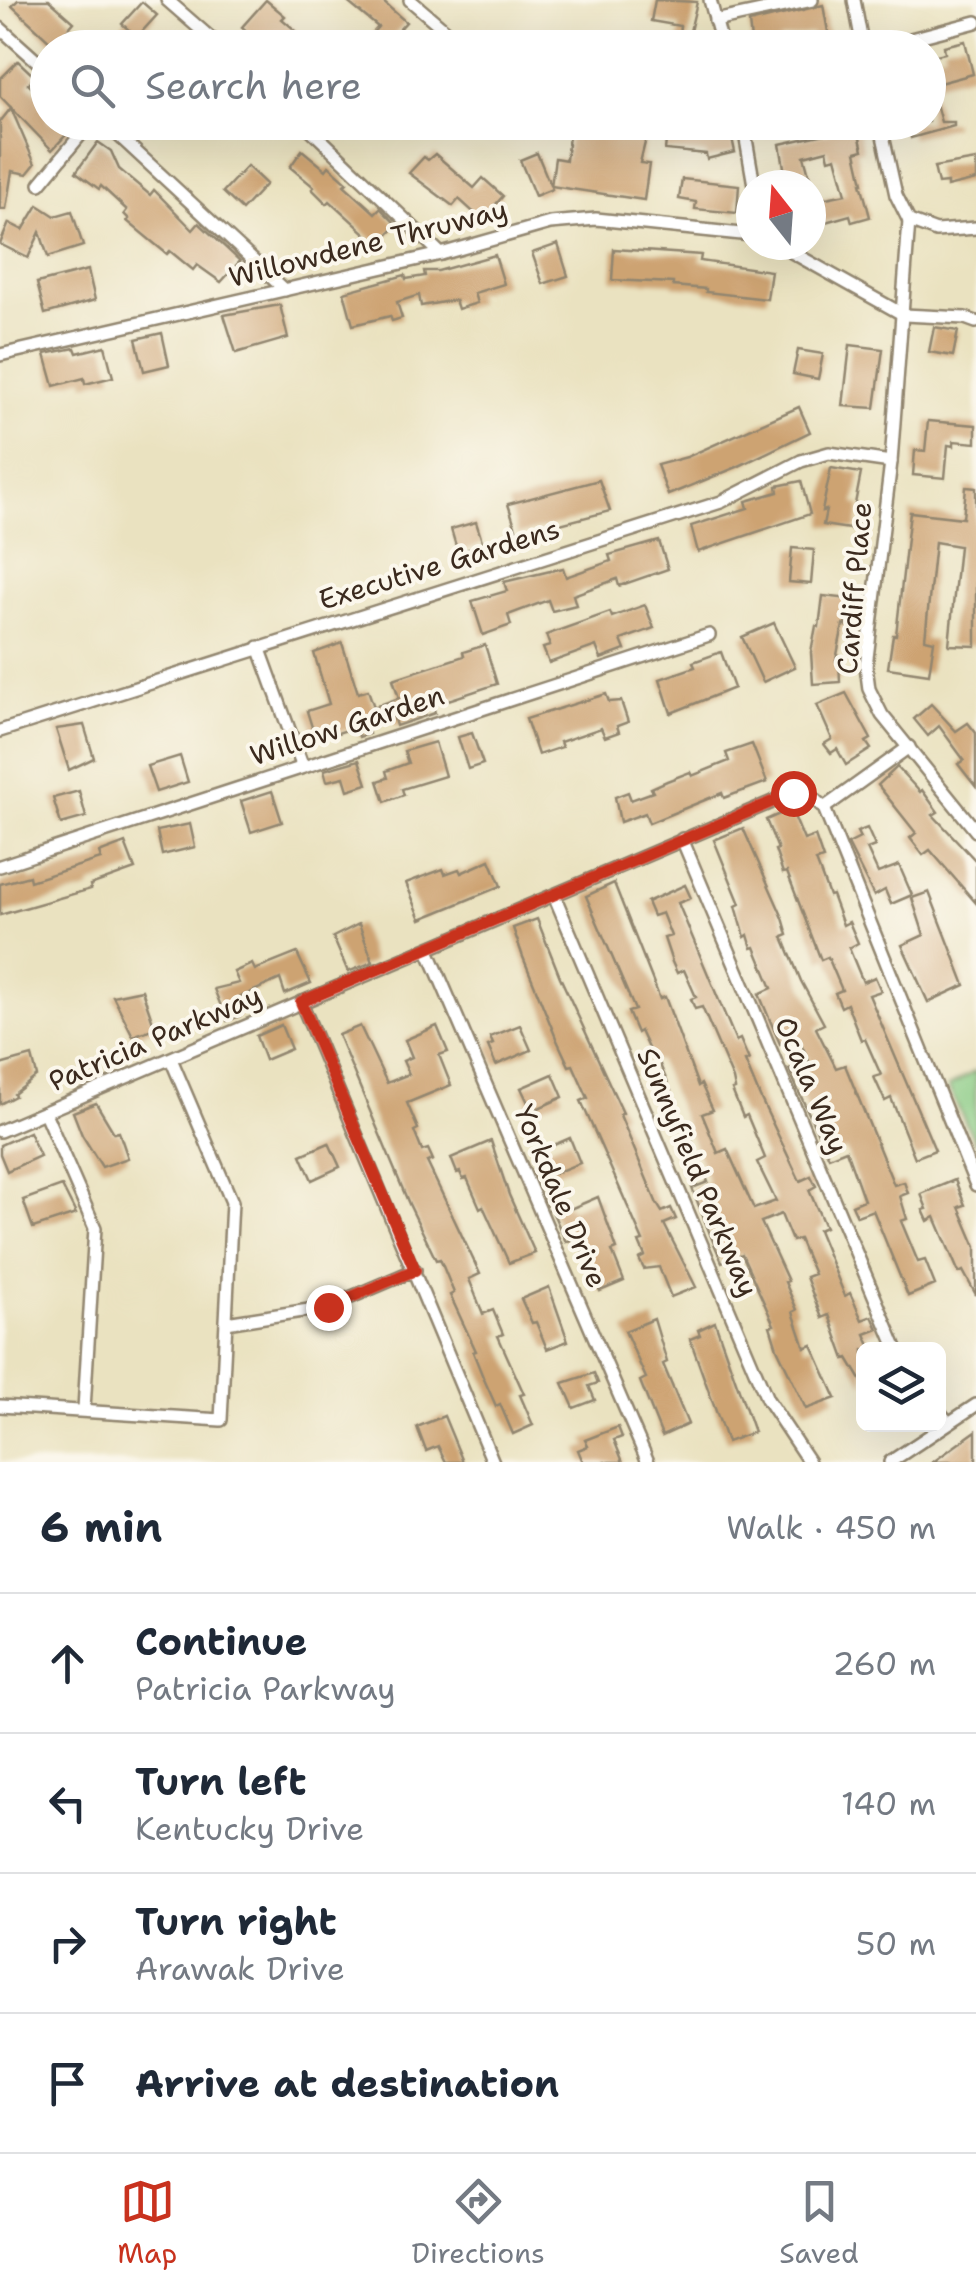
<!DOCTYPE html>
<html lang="en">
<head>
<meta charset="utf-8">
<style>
  :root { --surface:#fff; --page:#f6f6f7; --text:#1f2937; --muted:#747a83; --line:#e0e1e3; --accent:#c8321e }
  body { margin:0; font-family:"Shantell Sans",sans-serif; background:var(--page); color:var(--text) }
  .controls { position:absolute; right:30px; bottom:30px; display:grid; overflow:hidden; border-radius:15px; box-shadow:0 10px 40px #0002 }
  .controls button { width:90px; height:90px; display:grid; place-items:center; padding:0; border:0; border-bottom:2px solid var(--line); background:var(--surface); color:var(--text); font:50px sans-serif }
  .compass { position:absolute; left:736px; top:170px; width:90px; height:90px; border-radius:50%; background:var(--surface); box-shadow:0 10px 40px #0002; rotate:343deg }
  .stop { position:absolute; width:30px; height:30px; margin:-22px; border:8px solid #c8321e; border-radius:50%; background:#fff }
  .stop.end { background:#c8321e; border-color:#fff; box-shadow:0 2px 10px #0008 }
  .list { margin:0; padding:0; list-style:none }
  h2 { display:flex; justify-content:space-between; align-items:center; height:130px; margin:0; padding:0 40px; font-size:42px }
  h2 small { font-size:32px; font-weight:400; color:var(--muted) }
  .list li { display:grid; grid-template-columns:65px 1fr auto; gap:30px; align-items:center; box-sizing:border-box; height:140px; padding:0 40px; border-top:2px solid var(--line) }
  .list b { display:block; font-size:38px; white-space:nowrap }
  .list p { margin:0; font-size:32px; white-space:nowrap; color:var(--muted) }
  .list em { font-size:32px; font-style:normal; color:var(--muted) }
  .icon { flex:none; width:55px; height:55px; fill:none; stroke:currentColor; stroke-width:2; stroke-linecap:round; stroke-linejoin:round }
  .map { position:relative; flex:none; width:976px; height:1462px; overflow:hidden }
  .search { position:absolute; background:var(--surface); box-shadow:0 10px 40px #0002; left:30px; right:30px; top:30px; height:110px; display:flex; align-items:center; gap:25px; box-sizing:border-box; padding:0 35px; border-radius:55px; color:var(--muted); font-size:38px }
  .sheet { height:690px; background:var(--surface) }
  nav { display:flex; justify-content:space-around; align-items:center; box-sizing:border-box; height:140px; border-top:2px solid var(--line); background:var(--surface); font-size:28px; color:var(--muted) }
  nav a { display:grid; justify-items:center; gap:5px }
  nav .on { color:var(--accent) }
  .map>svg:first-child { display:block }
  .green { fill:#88ca83; stroke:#627a50; stroke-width:2.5 }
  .building { fill:#cda372 }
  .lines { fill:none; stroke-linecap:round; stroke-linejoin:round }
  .minor-casing { stroke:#92866f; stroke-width:16 }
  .minor { stroke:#fff; stroke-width:11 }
  .route { stroke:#c8321e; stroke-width:12 }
  .labels { text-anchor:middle; stroke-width:8; stroke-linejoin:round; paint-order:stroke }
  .street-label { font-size:28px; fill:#3b2a1e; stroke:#fbf7ec }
</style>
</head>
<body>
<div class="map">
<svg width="976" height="1462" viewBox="0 0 976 1462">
  <rect width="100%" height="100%" fill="#fbf7ec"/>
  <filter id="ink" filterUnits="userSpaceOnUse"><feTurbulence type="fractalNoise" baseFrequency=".01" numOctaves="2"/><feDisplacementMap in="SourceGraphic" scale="20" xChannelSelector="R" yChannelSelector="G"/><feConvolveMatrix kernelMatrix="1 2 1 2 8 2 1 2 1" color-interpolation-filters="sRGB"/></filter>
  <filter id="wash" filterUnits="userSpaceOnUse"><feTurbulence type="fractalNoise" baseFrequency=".0048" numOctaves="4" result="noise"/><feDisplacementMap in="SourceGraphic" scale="40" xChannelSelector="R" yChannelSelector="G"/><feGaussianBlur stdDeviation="2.25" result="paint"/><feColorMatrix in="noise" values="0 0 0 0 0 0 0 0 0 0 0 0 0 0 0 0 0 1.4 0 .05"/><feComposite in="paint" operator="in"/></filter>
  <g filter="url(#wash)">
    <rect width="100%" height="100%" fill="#eae2c0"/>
    <path class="green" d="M976 1071V1144L948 1087Z"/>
    <g id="blocks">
      <g class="building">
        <path d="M18 0H49L74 22 54 45 12 6Z"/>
        <path d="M266 0 285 16 282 19 316 48H265L242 27Z"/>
        <path d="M345 0H381L406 22 383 47 370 36 378 27Z"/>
        <path d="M655 0 697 2 686 48H677L680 26 651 21Z"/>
        <path d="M142 2 157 15 137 37 122 24Z"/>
        <path d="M823 5 831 48H815L812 34 779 40 782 48H752L749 23Z"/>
        <path d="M965 41 973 74 928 86V57L945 53 944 46Z"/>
        <path d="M18 61 35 77 28 84 48 103V122H78L52 150 0 96V79Z"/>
        <path d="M928 90H932L941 122H954V126L911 138 907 122H928Z"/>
        <path d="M11 108 35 164 27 174 12 171 6 209H0V122Z"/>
        <path d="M563 122H650L640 163 649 164 644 200 551 186 555 158 566 160 569 136H562Z"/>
        <path d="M668 122H697L696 131 729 124 735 152 707 159 706 154 665 150Z"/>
        <path d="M827 122H856L863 150 856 152 863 183H861L870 217 852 222 850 215 811 226V201L846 194 836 157 829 159 827 150 804 156 812 185H787L780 144 829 133Z"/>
        <path d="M98 142 111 151 119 169 150 195 154 190 193 230 199 223 240 261 221 282 197 265 193 270 170 251 167 254 127 221 129 219 124 214 127 210 101 186 99 189 76 172Z"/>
        <path d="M302 150 326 170 329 166 347 182 344 185 375 213 380 208 397 225 378 245 330 201 327 204 312 189 314 187 290 167Z"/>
        <path d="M537 153 552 189 535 196 520 160Z"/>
        <path d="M435 154 474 188 483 178 503 196 482 220 459 199 453 206 409 173 424 157 428 160Z"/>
        <path d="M976 160V180L947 187V183L938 184 934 167Z"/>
        <path d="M247 166 266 184 242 210 223 192Z"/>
        <path d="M682 179 739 185 737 213 695 209 696 202 679 199Z"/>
        <path d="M38 205 55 216 72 211 83 246 48 257 40 232 28 258 0 244 9 223 23 230Z"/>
        <path d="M558 244 568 276 543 284 532 253Z"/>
        <path d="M614 249 701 255 700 261 771 271 767 299 706 292V289L673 286V283L612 280Z"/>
        <path d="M495 255 504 284 474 293 477 303 458 309 455 300 421 306 419 295 397 302 402 318 392 321 390 316 353 325 344 292 405 275 406 279 425 276 424 271H438Z"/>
        <path d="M88 270 95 300 45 314 37 283Z"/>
        <path d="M280 305 288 338 236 353 224 315Z"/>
        <path d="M934 327 958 331 953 356 929 352Z"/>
        <path d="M162 333 169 365 144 371 136 339Z"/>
        <path d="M850 345 883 349 875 408 843 406Z"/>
        <path d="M105 346 113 377 85 384 84 378 54 386 45 354 75 348 77 353Z"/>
        <path d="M798 350 823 354 818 379 793 374Z"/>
        <path d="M799 407 810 432 737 467 668 495 657 465 687 457Z"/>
        <path d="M928 421 976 425V443L954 441V446L948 445 945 478 913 475 915 450 925 451Z"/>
        <path d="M831 468 861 473 855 504 861 505 856 530 823 525 826 510 822 511Z"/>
        <path d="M599 480 610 511 518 535 508 504Z"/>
        <path d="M801 481 810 514 698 552 691 526 748 508 746 501 778 492 777 486Z"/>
        <path d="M966 487 976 488V646L949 645 959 546 935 542 925 639 934 641 929 674 888 668 893 635H896L910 512 963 518Z"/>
        <path d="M476 522 483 544 458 553 451 529Z"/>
        <path d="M659 541 668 569 619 586 617 579 573 595 576 605 552 611 548 600 508 615 511 625 483 635 472 601 507 591 504 582 563 568 566 577 611 561 609 555Z"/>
        <path d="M792 548 814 550 811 584 789 582Z"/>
        <path d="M823 596 850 599 846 626 843 625 836 660 839 659 840 682 813 684 811 652 816 626 819 627Z"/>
        <path d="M645 605 654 628 621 640 625 650 601 659 596 646 549 663 543 648 550 646 546 635 610 612 612 617Z"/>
        <path d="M774 623 795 667 763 682 742 637Z"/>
        <path d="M342 643 358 693 368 690 374 707 399 698 393 679 464 656 463 652 485 645 497 684 433 705 435 713 396 726 392 712 365 720 369 734 359 737 356 727 316 740 307 711 329 704 314 653Z"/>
        <path d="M721 652 734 688 671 713 660 679 695 667 693 662Z"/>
        <path d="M846 693 871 739 866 742 871 749 846 765 837 749 831 753 824 744 832 739 817 705Z"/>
        <path d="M606 694 609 702 621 701 628 722 617 726 619 732 605 737 601 728 560 742 562 747 538 755 526 719Z"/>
        <path d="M931 704 956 731 968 723 976 733V787L958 764 964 760 939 726 928 736 914 719Z"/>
        <path d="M84 725 94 758 69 770 56 729Z"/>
        <path d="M472 733 483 764 468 769 458 737Z"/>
        <path d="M435 742 445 776 402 789 404 795 385 802 378 781 388 778 386 771 408 763 404 751Z"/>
        <path d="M752 744 767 782 724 798 722 793 649 823 645 813 620 822 615 797 628 792 631 800 653 792 651 788 667 781 690 772 692 776 729 761 726 753Z"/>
        <path d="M180 756 188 782 156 792 147 766Z"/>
        <path d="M359 760 367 784 348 790 344 777 327 781 324 770Z"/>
        <path d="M897 767 920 792 922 790 938 812 933 815 976 861V903L930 850 923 855 910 838 916 833 878 785Z"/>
        <path d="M79 791 86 817 61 824 53 798Z"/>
        <path d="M272 791 282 822 251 832 241 801Z"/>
        <path d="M791 809 804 840 815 836 823 859 816 861 829 896 832 895 843 925 849 922 858 943 849 948 863 982 875 977 881 991 869 995 935 1150 915 1158 891 1098 885 1101 874 1077 881 1075 865 1039 861 1040 847 1004 841 1007 835 993 842 990 828 957 821 960 787 872 783 873 775 850 778 849 766 820Z"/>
        <path d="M190 824 195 847 162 855 157 831Z"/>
        <path d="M743 828 783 918 788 935 783 937 801 981 824 1024 816 1028 836 1068 845 1065 894 1185 904 1182 908 1193 900 1196 907 1219 901 1221 918 1262 925 1260 935 1285 908 1296 873 1210 857 1216 852 1205 864 1200 846 1150 829 1157 798 1090 789 1069 809 1061 798 1037 780 1044 759 994 772 988 755 947 752 948 748 935 745 937 736 906 740 904 714 840Z"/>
        <path d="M867 828 875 846 867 849 878 873 899 865 912 895 891 904 885 890 874 896 848 844 860 838 857 832Z"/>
        <path d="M125 843 135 869 90 885 91 889 0 915V884L29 876 30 881 101 859 99 853Z"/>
        <path d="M490 860 501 886 421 919 406 883 443 869 445 874 459 869 461 873Z"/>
        <path d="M614 883 660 999 665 997 698 1086 701 1084 713 1110 702 1114 718 1153 727 1149 754 1209 776 1201 757 1162 765 1158 747 1115 743 1117 732 1090 735 1089 733 1079 702 1007 695 1009 691 999 696 997 684 970 677 973 672 962 664 938 671 936 662 913 653 916 647 902 685 885 691 898 678 903 736 1041 740 1039 749 1060 745 1061 760 1097 800 1181 811 1176 816 1186 809 1190 825 1227 818 1230 845 1296 850 1293 862 1320 872 1316 878 1329 865 1334 871 1348 864 1350V1385L848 1358 845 1359 829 1315 822 1318 806 1277 814 1274 799 1239 792 1241 781 1214 761 1222 788 1281 785 1282 797 1310 793 1312 805 1348 812 1345 836 1398 806 1409 777 1348 770 1326 774 1325 742 1254 722 1262 712 1239 692 1188 708 1182 698 1155 658 1060 654 1061 640 1031 637 1033 628 1012 635 1010 586 896Z"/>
        <path d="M929 892 965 985 928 1002 902 945 924 935 912 898Z"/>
        <path d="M537 919 560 977 623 1113 620 1115 657 1204 662 1212 671 1208 676 1219 664 1224 696 1287 671 1297 659 1267 644 1269 639 1259 645 1256 639 1242 643 1241 581 1101 588 1098 573 1065 569 1066 556 1038 523 957 513 928Z"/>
        <path d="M359 924 373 962 348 972 333 937Z"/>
        <path d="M297 953 311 983 285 994 280 979 234 1000 240 1016 227 1021 214 989 239 983 234 972 252 964 255 970Z"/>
        <path d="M142 990 155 1028 133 1036 113 996Z"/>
        <path d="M281 1025 291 1049 265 1060 256 1036Z"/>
        <path d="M520 1025 531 1050 496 1065 488 1046 493 1044 490 1037Z"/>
        <path d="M360 1026 387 1083 409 1074 403 1061 412 1057 405 1040 437 1026 448 1052 439 1055 451 1085 407 1103 418 1129 414 1131 422 1151 428 1149 433 1160 427 1162 480 1274 469 1279 483 1314 493 1310 503 1334 498 1336 524 1394 520 1395 533 1425 513 1434 500 1404 496 1406 483 1377 473 1352 476 1351 450 1295 454 1293 440 1259 436 1260 409 1204 338 1035Z"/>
        <path d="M32 1056 37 1076 14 1094 15 1096 0 1104V1065Z"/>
        <path d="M553 1074 563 1097 532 1111 521 1088Z"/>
        <path d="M96 1103 114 1133 119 1132 128 1158 102 1167 82 1135 73 1112Z"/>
        <path d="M29 1132 40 1156 7 1171 0 1154V1145Z"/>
        <path d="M570 1138 580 1163 550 1175 540 1151Z"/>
        <path d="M491 1141 509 1195 535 1253 509 1263 483 1206 480 1208 467 1178 463 1179 460 1172 457 1173 451 1158Z"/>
        <path d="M329 1143 340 1167 312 1180 301 1155Z"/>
        <path d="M955 1180 965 1205 959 1207 976 1247V1295L963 1271 959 1273 935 1217 928 1221 923 1210 927 1209 921 1194Z"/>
        <path d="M62 1186 76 1214 33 1228 23 1200Z"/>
        <path d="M598 1197 617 1249 612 1251 624 1281 600 1291 577 1237 566 1242 552 1211 568 1204 570 1209Z"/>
        <path d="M549 1287 568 1341 547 1349 536 1322 532 1323 521 1299Z"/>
        <path d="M654 1319 667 1362 663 1364 688 1424 662 1436 640 1381 646 1378 625 1331Z"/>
        <path d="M715 1322 754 1432 727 1442 690 1339 700 1335 698 1330Z"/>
        <path d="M594 1373 598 1383 589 1386 595 1400 574 1408 563 1383Z"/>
        <path d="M444 1416 463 1462H446L438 1446 426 1451 417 1427Z"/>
        <path d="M618 1427 622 1437 614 1440 623 1462H583L578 1450 588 1446 585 1440Z"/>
        <path d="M976 1431V1462H933Z"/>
      </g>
    </g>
  </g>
  <g filter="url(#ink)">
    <use href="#blocks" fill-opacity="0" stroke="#92866f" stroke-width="2.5"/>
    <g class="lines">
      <g class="minor-casing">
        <g id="minor">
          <path d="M167 0 222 48"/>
          <path d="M410 0 466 48"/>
          <path d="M710 0 723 48"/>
          <path d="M854 0 863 48"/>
          <path d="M715 21 812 0"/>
          <path d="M0 28 48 71"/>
          <path d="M876 48 976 22"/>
          <path d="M104 122 285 290"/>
          <path d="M303 122 441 254"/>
          <path d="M743 122 754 185"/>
          <path d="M880 122 896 195 909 221 936 231 976 228"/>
          <path d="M40 184 91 122"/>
          <path d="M909 221 891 462 866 666 869 689 882 715 976 831"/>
          <path d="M779 245 904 315 965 318 976 322"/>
          <path d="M0 355 441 254 550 223 596 219 751 235"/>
          <path d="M259 647 302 765"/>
          <path d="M0 731 721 502 801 461 829 453 891 462"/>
          <path d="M824 808 909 747"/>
          <path d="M682 839 897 1350"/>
          <path d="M0 866 709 635"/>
          <path d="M554 895 767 1399 809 1462"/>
          <path d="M428 950 648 1462"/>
          <path d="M301 1002 493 1462"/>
          <path d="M45 1113 95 1228 84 1409"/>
          <path d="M0 1131 793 793 809 794 824 808 976 1185"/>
          <path d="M226 1323 328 1307 415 1270"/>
          <path d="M0 1406 221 1420 232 1202 171 1059"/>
          <path d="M938 1410 948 1422"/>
          <path d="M890 1462 976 1405"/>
        </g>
      </g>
      <use href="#minor" class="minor"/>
    </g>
  </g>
  <g class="lines" filter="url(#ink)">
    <path class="route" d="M328 1307 415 1270 301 1002 793 793"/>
  </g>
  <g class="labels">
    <g class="street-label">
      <text transform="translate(368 243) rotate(-14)" y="10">Willowdene Thruway</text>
      <text transform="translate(439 564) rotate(-17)" y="10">Executive Gardens</text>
      <text transform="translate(854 588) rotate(-85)" y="10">Cardiff Place</text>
      <text transform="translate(347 725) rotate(-18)" y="10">Willow Garden</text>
      <text transform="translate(155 1038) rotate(-23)" y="10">Patricia Parkway</text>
      <text transform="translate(812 1085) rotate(67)" y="10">Ocala Way</text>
      <text transform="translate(698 1172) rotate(67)" y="10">Sunnyfield Parkway</text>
      <text transform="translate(561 1196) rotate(67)" y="10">Yorkdale Drive</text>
    </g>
  </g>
</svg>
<div class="controls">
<button><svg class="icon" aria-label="layers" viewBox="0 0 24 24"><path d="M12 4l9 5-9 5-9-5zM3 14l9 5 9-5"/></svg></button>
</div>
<svg class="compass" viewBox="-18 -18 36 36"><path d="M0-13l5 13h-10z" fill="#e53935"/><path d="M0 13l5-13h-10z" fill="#747a83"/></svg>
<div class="stop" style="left:793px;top:793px"></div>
<div class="stop end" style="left:328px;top:1307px"></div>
<div class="search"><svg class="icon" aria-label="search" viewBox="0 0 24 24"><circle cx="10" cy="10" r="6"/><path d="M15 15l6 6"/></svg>Search here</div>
</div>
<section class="sheet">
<h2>6 min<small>Walk · 450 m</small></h2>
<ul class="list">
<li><svg class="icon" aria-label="ahead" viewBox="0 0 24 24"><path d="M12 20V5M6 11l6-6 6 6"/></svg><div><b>Continue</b><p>Patricia Parkway</p></div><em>260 m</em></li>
<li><svg class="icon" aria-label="left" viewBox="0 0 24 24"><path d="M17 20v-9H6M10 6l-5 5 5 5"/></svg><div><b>Turn left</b><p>Kentucky Drive</p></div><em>140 m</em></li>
<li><svg class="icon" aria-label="right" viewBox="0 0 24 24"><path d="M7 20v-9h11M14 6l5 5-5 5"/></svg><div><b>Turn right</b><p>Arawak Drive</p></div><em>50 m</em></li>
<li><svg class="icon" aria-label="arrive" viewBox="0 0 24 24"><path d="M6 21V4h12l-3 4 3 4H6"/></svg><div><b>Arrive at destination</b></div></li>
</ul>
</section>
<nav>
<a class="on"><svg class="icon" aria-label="map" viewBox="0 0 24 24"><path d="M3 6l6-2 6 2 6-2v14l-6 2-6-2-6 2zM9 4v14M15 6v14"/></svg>Map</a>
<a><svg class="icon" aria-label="directions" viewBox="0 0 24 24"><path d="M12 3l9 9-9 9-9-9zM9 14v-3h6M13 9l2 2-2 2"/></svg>Directions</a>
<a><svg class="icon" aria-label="saved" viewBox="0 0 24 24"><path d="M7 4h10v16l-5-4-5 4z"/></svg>Saved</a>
</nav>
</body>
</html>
